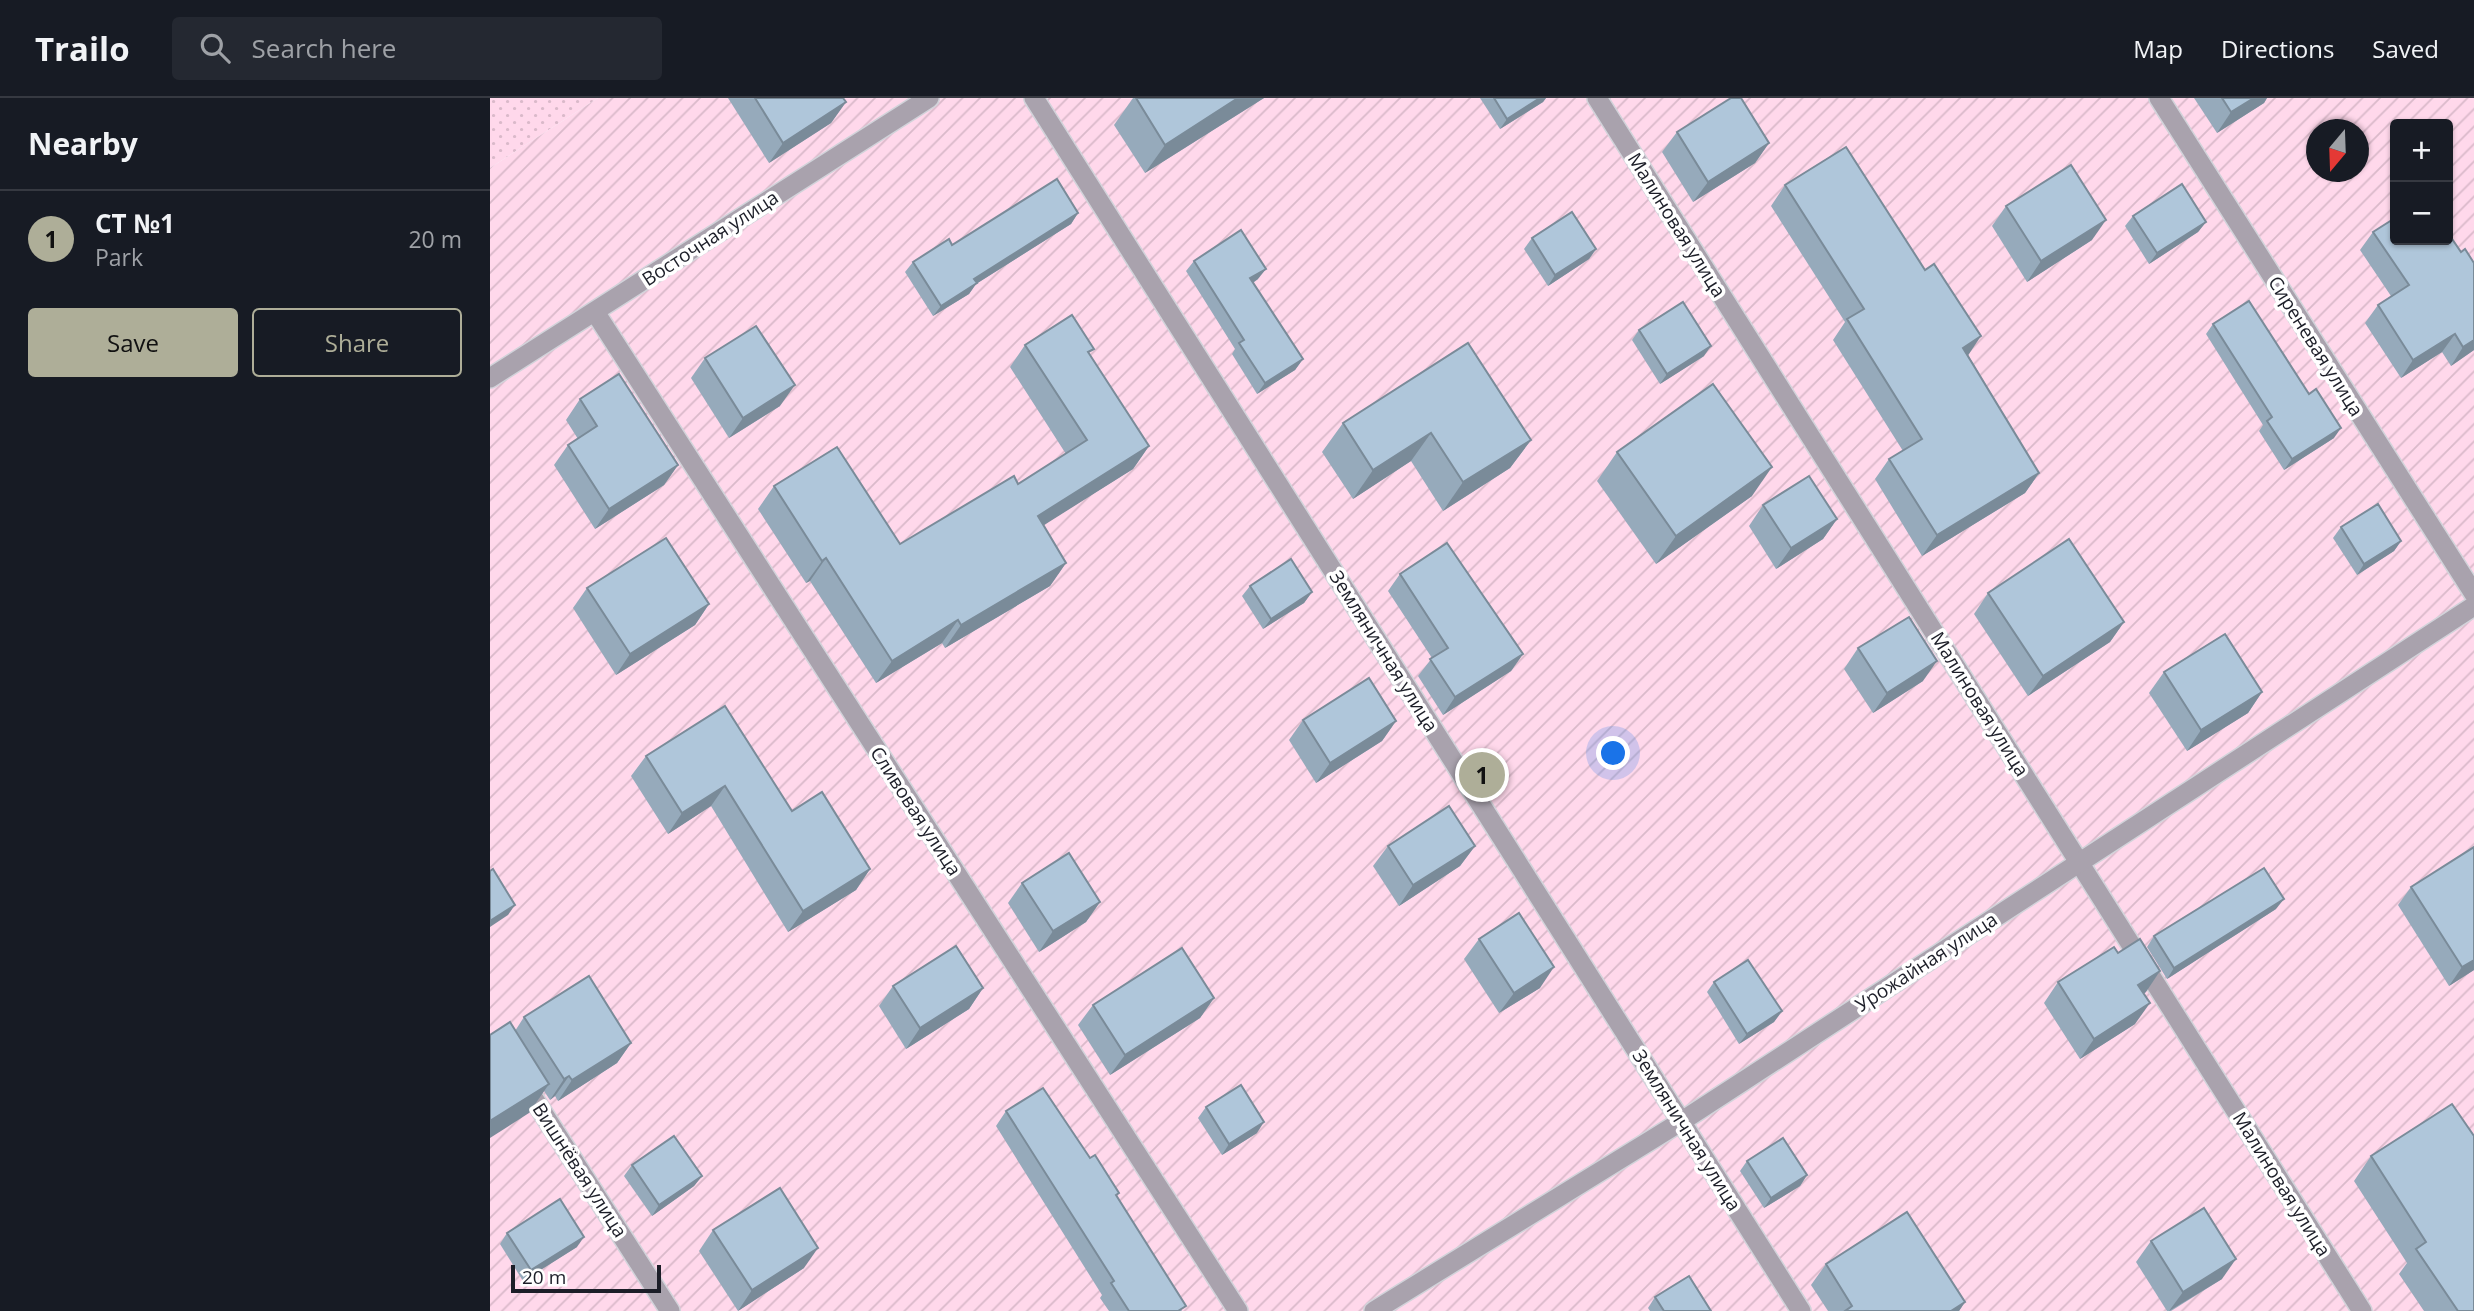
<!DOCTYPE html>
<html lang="en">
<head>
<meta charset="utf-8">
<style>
  :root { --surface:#171b24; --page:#242831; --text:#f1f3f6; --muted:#9ea1a6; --line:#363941; --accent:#aeae98 }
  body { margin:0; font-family:"Open Sans",sans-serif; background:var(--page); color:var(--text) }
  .controls { position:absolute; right:21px; top:21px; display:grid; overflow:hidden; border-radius:7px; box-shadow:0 2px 5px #0004 }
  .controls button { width:63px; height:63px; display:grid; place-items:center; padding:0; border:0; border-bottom:2px solid var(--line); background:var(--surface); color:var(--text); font:35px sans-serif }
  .compass { position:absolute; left:1816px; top:21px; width:63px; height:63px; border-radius:50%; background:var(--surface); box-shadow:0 2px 5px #0004; rotate:199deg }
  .scale { position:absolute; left:21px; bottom:18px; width:150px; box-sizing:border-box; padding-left:7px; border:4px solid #1c1e28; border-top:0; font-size:19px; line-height:24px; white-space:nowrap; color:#1c1e28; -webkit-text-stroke:5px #fff; paint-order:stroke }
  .you { position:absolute; left:1124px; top:656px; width:24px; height:24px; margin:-18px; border:5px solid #fff; border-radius:50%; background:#1a73e8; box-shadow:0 0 0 10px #1a73e833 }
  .badge { display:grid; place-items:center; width:46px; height:46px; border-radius:50%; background:var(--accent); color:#111; font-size:23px; font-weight:700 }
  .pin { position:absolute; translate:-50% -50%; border:4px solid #fff; box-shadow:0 2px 7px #0006 }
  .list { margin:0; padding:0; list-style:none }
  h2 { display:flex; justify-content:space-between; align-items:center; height:91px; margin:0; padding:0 28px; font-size:30px }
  h2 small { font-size:23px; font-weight:400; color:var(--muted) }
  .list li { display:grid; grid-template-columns:46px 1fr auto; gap:21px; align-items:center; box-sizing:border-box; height:98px; padding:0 28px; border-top:2px solid var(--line) }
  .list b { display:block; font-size:26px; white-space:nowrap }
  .list p { margin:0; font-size:23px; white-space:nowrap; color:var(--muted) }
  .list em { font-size:23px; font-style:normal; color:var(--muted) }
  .actions { display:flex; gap:14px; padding:21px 28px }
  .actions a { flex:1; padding:16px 0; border:2px solid var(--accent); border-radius:7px; text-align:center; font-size:24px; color:var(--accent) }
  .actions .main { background:var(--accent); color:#111 }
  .icon { flex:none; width:38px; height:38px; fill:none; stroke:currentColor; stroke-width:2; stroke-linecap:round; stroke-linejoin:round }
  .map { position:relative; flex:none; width:1984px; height:1213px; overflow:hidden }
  header { display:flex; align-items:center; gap:42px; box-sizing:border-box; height:98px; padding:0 35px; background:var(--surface); border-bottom:2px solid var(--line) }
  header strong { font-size:33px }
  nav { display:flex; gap:38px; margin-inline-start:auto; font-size:24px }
  .search { width:490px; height:63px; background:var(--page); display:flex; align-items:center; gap:18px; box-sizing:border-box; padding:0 24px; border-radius:7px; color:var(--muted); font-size:26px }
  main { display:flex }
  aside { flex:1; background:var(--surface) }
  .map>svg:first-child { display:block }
  .park { fill:url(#park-dots) }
  .garden { fill:url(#garden-furrows); fill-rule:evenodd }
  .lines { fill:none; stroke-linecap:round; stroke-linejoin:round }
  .minor-casing { stroke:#d2d3da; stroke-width:22 }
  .minor { stroke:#a9a2ad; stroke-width:19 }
  .wall { fill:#96aabb }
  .shaded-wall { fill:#7a8b99 }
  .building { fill:#afc6da; stroke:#7a8b99; stroke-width:2 }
  .labels { text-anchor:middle; stroke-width:7; stroke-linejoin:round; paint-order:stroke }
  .street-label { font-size:19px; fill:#1c1e28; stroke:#fff }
</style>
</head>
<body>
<header>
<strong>Trailo</strong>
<div class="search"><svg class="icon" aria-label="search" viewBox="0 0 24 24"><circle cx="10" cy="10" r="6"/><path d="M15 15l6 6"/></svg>Search here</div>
<nav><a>Map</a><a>Directions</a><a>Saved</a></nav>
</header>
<main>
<aside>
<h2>Nearby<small></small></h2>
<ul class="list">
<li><span class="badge">1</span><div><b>СТ №1</b><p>Park</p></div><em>20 m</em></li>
</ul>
<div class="actions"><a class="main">Save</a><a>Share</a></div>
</aside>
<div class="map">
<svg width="1984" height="1213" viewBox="0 0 1984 1213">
  <defs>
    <pattern id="park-dots" width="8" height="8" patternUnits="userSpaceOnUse" patternTransform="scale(1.75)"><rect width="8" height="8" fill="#ffd8eb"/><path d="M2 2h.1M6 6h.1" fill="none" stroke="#dab9ca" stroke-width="1.8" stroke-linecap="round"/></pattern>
    <pattern id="garden-furrows" width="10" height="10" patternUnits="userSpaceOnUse" patternTransform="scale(1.75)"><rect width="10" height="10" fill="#ffd8eb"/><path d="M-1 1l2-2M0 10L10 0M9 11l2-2" fill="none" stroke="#dab9ca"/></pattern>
  </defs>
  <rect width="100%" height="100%" fill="#f5f6fc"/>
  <path class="park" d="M0 0H108L0 70Z"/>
  <path class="garden" d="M108 0H1984V1213H0V70ZM1905 26H1958V142H1905ZM1826 32H1868V74H1826Z"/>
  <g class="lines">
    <g class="minor-casing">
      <g id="minor">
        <path d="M544 0 1311 1213"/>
        <path d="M1107 0 1872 1213"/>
        <path d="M1669 0 1984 496"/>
        <path d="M105 214 748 1213"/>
        <path d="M0 280 439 0"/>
        <path d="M33 984 180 1213"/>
        <path d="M884 1213 1192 1023 1984 508"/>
      </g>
    </g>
    <use href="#minor" class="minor"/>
  </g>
  <g class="wall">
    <path d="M238 0H353L356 4 341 25 279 65Z"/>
    <path d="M643 0H774L655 75 624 27Z"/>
    <path d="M990 0H1056L1053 4 1010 31Z"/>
    <path d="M1704 0H1777L1774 5 1727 35Z"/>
    <path d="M1187 34 1279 45 1265 65 1203 104 1172 54Z"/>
    <path d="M1295 87 1478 257 1549 375 1535 395 1432 458 1385 381 1399 361 1413 353 1343 242 1355 224 1281 108Z"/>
    <path d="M1516 108 1602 142 1537 184 1502 128Z"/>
    <path d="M588 115 581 126 486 186 479 196 443 218 415 174 423 164 462 147Z"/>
    <path d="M1643 118 1716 124 1708 134 1659 166 1635 128Z"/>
    <path d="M1883 134 1984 252 1961 268 1952 254 1911 280 1875 225 1888 207 1901 198 1870 152Z"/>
    <path d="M1042 140 1106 151 1099 161 1058 188 1034 151Z"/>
    <path d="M704 163 768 181 763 185 813 261 805 272 767 296 742 256 745 251 696 173Z"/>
    <path d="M1723 226 1844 340 1794 372 1769 333 1773 327 1716 236Z"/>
    <path d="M1149 232 1214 258 1170 286 1142 242Z"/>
    <path d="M535 247 600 257 659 348 643 371 553 427 576 465 560 488 455 550 452 545 386 585 320 483 316 485 268 411 284 388 410 446 528 386 576 356 520 269Z"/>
    <path d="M215 260 290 308 239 340 201 280Z"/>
    <path d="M90 301 188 367 174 387 105 431 64 367 78 347 88 341 76 322Z"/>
    <path d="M853 325 1041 342 1020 370 953 413 921 363 863 401 832 354Z"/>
    <path d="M1127 354 1262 398 1166 466 1107 383Z"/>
    <path d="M1273 407 1347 421 1333 441 1286 471 1259 428Z"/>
    <path d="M1851 429 1911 443 1904 453 1867 477 1843 440Z"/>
    <path d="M910 476 1033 556 1021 573 953 617 928 578 942 560 898 493Z"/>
    <path d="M760 488 822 494 814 505 773 531 752 498Z"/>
    <path d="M97 490 219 506 205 527 126 577 83 510Z"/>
    <path d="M1498 495 1634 524 1620 544 1538 598 1484 516Z"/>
    <path d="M1368 550 1433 583 1383 615 1354 571Z"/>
    <path d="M1674 574 1772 594 1758 615 1697 653 1659 595Z"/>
    <path d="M813 622 906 623 892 643 826 685 799 642Z"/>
    <path d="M156 658 302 713 380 771 366 792 298 834 221 708 178 736 141 678Z"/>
    <path d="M898 748H985L970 768 909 808 883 768Z"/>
    <path d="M532 785 610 804 596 824 549 854 518 805Z"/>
    <path d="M1921 789 1984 872 1959 888 1908 807Z"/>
    <path d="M1786 811 1677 881 1657 849 1664 838Z"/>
    <path d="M989 841 1050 890 1009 915 974 861Z"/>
    <path d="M1224 884 1292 913 1284 924 1249 946 1217 894Z"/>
    <path d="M1568 884 1656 894 1653 896 1645 926 1590 961 1554 905Z"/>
    <path d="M403 888 493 890 479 911 416 951 389 908Z"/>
    <path d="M724 900 710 920 620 977 588 927 603 907Z"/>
    <path d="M34 919 141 945 127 965 68 1003 65 998 60 1002 54 993 39 1015 25 933Z"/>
    <path d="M716 1009 767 1035 732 1057 708 1020Z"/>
    <path d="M516 1013 600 1060 629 1095 627 1098 692 1213H619L610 1200 612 1197 506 1028Z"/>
    <path d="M1881 1058 1984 1213H1934L1909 1176 1917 1165 1864 1083Z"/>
    <path d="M1257 1063 1317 1077 1310 1088 1274 1110 1250 1073Z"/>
    <path d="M142 1067 212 1078 204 1088 162 1118 134 1078Z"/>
    <path d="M223 1132 314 1170 248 1213 209 1153Z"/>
    <path d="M17 1135 87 1149 33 1183 10 1146Z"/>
    <path d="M1661 1143 1732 1181 1681 1213H1677L1646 1164Z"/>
    <path d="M1336 1166 1475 1204 1469 1213H1338L1321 1187Z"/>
    <path d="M1165 1199 1221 1213H1160L1158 1210Z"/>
  </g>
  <g class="shaded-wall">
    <path d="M748 0H774L655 75 675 47Z"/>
    <path d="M1050 0H1056L1053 4 1010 31 1017 21Z"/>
    <path d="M1764 0H1777L1774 5 1727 35 1741 14Z"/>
    <path d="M356 4 341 25 279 65 293 45Z"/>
    <path d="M1279 45 1265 65 1203 104 1218 84Z"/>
    <path d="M588 115 581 126 486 186 479 196 443 218 451 208 484 181Z"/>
    <path d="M1616 122 1602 142 1537 184 1551 163Z"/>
    <path d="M1716 124 1708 134 1659 166 1667 155Z"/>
    <path d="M1106 151 1099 161 1058 188 1065 177Z"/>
    <path d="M776 171 768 181 753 191 760 180Z"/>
    <path d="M1965 236 1952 254 1911 280 1923 262Z"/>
    <path d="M1491 238 1477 259 1473 250Z"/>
    <path d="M1984 242V252L1961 268 1973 249Z"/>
    <path d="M1221 248 1214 258 1170 286 1177 276Z"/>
    <path d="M813 261 805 272 767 296 775 285Z"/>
    <path d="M305 287 290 308 239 340 253 320Z"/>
    <path d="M1851 330 1844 340 1794 372 1802 361Z"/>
    <path d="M941 335 921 363 863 401 883 372Z"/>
    <path d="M1041 342 1020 370 953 413 973 384Z"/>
    <path d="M659 348 643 371 532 441 548 418Z"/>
    <path d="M188 367 174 387 105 431 119 411Z"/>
    <path d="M1282 369 1262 398 1166 466 1186 438Z"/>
    <path d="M1549 375 1535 395 1432 458 1447 437Z"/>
    <path d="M1347 421 1333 441 1286 471 1301 450Z"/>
    <path d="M1911 443 1904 453 1867 477 1874 466Z"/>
    <path d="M336 460 320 483 316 485 332 463Z"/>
    <path d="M576 465 560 488 455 550 471 527Z"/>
    <path d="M822 494 814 505 773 531 781 521Z"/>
    <path d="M219 506 205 527 126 577 140 556Z"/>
    <path d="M468 522 452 545 386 585 402 563Z"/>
    <path d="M1634 524 1620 544 1538 598 1553 578Z"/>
    <path d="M1033 556 1021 573 953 617 965 599Z"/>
    <path d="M1447 563 1433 583 1383 615 1397 595Z"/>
    <path d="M1772 594 1758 615 1697 653 1711 632Z"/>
    <path d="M906 623 892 643 826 685 840 665Z"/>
    <path d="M235 688 221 708 178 736 192 715Z"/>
    <path d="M985 748 970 768 909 808 923 787Z"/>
    <path d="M380 771 366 792 298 834 313 813Z"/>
    <path d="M1794 801 1786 811 1677 881 1684 870Z"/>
    <path d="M610 804 596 824 549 854 563 833Z"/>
    <path d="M25 807 18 817 0 829V823Z"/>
    <path d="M1984 862V872L1959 888 1972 869Z"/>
    <path d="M1064 869 1050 890 1009 915 1024 895Z"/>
    <path d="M1670 873 1656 894 1634 908 1648 887Z"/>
    <path d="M493 890 479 911 416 951 430 930Z"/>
    <path d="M724 900 710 920 620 977 635 957Z"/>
    <path d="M1660 905 1645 926 1590 961 1604 941Z"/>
    <path d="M1292 913 1284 924 1249 946 1257 936Z"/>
    <path d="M141 945 127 965 68 1003 82 982Z"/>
    <path d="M79 978 65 998 60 1002 74 981Z"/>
    <path d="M59 986 39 1015 0 1040V1023Z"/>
    <path d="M774 1024 767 1035 732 1057 739 1046Z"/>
    <path d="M1317 1077 1310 1088 1274 1110 1281 1100Z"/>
    <path d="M212 1078 204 1088 162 1118 169 1107Z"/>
    <path d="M94 1139 87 1149 33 1183 41 1172Z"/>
    <path d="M328 1150 314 1170 248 1213 262 1192Z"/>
    <path d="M1746 1161 1732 1181 1679 1213 1693 1194Z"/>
    <path d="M1475 1204 1469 1213H1461Z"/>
  </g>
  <g class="building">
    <path d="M265 0H353L356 4 293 45Z"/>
    <path d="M646 0H748L675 47Z"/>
    <path d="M1004 0H1050L1017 21Z"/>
    <path d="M1241 0H1251L1279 45 1218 84 1187 34Z"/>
    <path d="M1732 0H1764L1741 14Z"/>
    <path d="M1356 49 1435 172 1444 166 1491 238 1473 250 1549 375 1447 437 1399 361 1432 341 1357 221 1374 211 1295 87Z"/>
    <path d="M1581 67 1616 122 1551 163 1516 108Z"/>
    <path d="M567 81 588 115 484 181 487 185 451 208 423 164 459 141 462 147Z"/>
    <path d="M1692 86 1716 124 1667 155 1643 118Z"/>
    <path d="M1082 114 1106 151 1065 177 1042 140Z"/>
    <path d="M1905 120V142H1958V135L1971 154 1975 151 1984 165V242L1973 249 1965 236 1923 262 1888 207 1919 187 1883 134Z"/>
    <path d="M751 132 776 171 760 180 813 261 775 285 749 245 754 242 704 163Z"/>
    <path d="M1759 203 1819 296 1826 291 1851 330 1802 361 1777 323 1782 319 1723 226Z"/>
    <path d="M1193 204 1221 248 1177 276 1149 232Z"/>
    <path d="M582 217 604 251 598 254 659 348 548 418 576 465 471 527 468 522 402 563 336 460 332 463 284 388 347 349 410 446 524 378 528 386 597 342 535 247Z"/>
    <path d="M266 228 305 287 253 320 215 260Z"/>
    <path d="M978 245 1041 342 973 384 941 335 883 372 853 325Z"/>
    <path d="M129 276 188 367 119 411 78 347 107 328 90 301Z"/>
    <path d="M1223 286 1282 369 1186 438 1127 354Z"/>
    <path d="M1319 378 1347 421 1301 450 1273 407Z"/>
    <path d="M1888 406 1911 443 1874 466 1851 429Z"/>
    <path d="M176 440 219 506 140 556 97 490Z"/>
    <path d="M1579 441 1634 524 1553 578 1498 495Z"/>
    <path d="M957 445 1033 556 965 599 940 561 958 550 910 476Z"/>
    <path d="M801 461 822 494 781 521 760 488Z"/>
    <path d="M1419 519 1447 563 1397 595 1368 550Z"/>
    <path d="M1735 536 1772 594 1711 632 1674 574Z"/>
    <path d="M879 580 906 623 840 665 813 622Z"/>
    <path d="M235 608 302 713 332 694 380 771 313 813 235 688 192 715 156 658Z"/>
    <path d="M959 708 985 748 923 787 898 748Z"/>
    <path d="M1984 749V862L1972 869 1921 789Z"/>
    <path d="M579 755 610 804 563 833 532 785Z"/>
    <path d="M1774 770 1794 801 1684 870 1664 838Z"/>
    <path d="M3 771 25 807 0 823V773Z"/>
    <path d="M1029 815 1064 869 1024 895 989 841Z"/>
    <path d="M1650 841 1670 873 1648 887 1660 905 1604 941 1568 884 1624 849 1628 855Z"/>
    <path d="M466 848 493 890 430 930 403 888Z"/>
    <path d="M692 850 724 900 635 957 603 907Z"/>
    <path d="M1258 862 1292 913 1257 936 1224 884Z"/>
    <path d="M99 878 141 945 82 982 79 978 74 981 34 919Z"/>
    <path d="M20 924 59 986 0 1023V937Z"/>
    <path d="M751 987 774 1024 739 1046 716 1009Z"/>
    <path d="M553 990 600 1060 605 1057 629 1095 626 1097 696 1208 688 1213H639L621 1185 624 1183 516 1013Z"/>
    <path d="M1962 1006 1984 1038V1213H1968L1926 1151 1936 1144 1881 1058Z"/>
    <path d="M184 1038 212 1078 169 1107 142 1067Z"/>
    <path d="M1293 1040 1317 1077 1281 1100 1257 1063Z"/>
    <path d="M290 1090 328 1150 262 1192 223 1132Z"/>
    <path d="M70 1101 94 1139 41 1172 17 1135Z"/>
    <path d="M1714 1110 1746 1161 1693 1194 1661 1143Z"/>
    <path d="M1417 1114 1475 1204 1461 1213H1355L1362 1208 1336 1166Z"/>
    <path d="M1199 1178 1221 1213H1174L1165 1199Z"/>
  </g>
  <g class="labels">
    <g class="street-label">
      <text transform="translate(1187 127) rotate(58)" y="7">Малиновая улица</text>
      <text transform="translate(220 140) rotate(-33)" y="7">Восточная улица</text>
      <text transform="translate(1826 248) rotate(58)" y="7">Сиреневая улица</text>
      <text transform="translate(894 553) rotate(58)" y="7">Земляничная улица</text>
      <text transform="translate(1490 606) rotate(58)" y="7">Малиновая улица</text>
      <text transform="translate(426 713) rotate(57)" y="7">Сливовая улица</text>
      <text transform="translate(1436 864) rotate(-33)" y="7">Урожайная улица</text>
      <text transform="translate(1197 1032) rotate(58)" y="7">Земляничная улица</text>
      <text transform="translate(90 1072) rotate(57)" y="7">Вишнёвая улица</text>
      <text transform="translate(1792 1086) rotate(58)" y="7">Малиновая улица</text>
    </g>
  </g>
</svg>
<div class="controls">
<button>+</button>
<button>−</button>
</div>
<svg class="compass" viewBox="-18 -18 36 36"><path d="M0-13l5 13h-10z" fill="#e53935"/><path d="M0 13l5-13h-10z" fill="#9ea1a6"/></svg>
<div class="scale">20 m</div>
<div class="you"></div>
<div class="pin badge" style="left:992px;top:677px">1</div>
</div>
</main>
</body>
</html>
